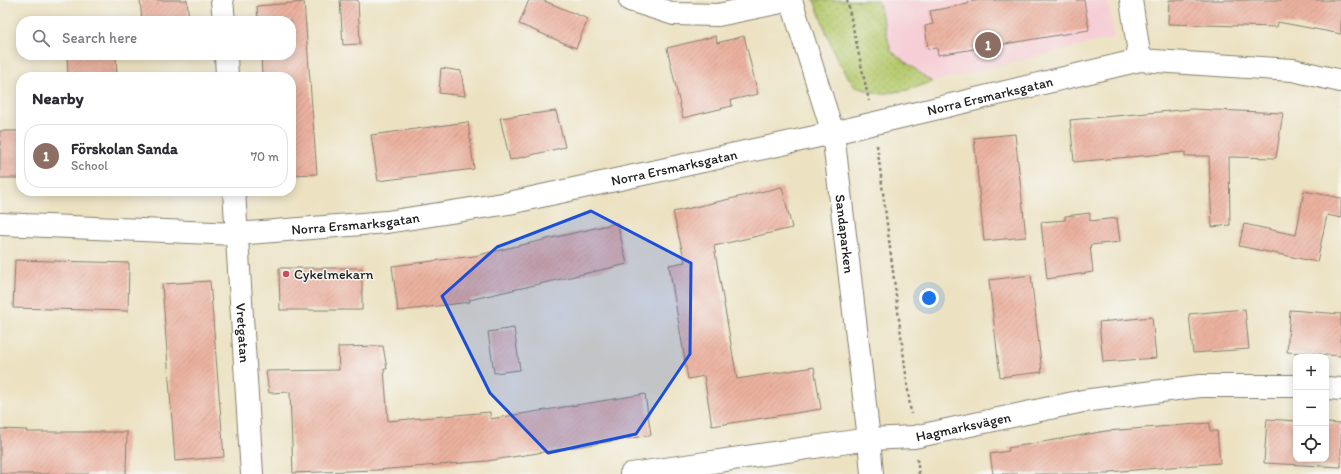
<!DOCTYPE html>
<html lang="en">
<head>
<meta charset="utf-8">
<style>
  :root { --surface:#fff; --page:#f7f7f7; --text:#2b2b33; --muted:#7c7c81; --line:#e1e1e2; --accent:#d1495b }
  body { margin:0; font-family:Itim,sans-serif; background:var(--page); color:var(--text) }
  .controls { position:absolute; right:12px; bottom:12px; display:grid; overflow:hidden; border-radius:8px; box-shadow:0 2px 10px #0003 }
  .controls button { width:36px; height:36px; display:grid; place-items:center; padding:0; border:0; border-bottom:1px solid var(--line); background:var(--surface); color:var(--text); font:20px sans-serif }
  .you { position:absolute; left:929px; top:298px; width:14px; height:14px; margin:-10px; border:3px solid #fff; border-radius:50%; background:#1a73e8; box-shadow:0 0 0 6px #1a73e833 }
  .badge { display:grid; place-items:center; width:26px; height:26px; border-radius:50%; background:var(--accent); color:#fff; font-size:13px; font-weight:700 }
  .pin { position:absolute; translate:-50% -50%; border:2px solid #fff; box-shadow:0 1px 4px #0006 }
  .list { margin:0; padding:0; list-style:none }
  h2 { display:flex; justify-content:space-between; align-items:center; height:52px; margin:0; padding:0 16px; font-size:17px }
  h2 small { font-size:13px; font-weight:400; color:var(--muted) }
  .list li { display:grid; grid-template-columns:26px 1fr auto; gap:12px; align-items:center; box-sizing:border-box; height:64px; margin:0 8px 8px; padding:0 8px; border:1px solid var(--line); border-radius:16px }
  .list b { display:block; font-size:15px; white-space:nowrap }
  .list p { margin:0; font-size:13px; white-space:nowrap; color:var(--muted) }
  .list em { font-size:13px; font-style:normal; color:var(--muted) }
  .icon { flex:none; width:22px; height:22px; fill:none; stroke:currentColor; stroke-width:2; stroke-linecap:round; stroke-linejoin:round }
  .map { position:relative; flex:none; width:1341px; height:474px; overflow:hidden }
  .search { position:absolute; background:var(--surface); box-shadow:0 2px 10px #0003; left:16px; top:16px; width:280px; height:44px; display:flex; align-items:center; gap:10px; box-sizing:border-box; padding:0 14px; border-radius:16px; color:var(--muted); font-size:15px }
  .panel { position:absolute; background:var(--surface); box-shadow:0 2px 10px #0003; left:16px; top:72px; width:280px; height:124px; border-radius:16px }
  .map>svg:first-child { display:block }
  .built { fill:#f6cfd6 }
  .park { fill:url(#park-dots); stroke:#697345 }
  .building { fill:url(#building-hatch) }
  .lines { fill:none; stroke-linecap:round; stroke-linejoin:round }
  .minor-casing { stroke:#847f6f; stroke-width:24 }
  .path { stroke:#847f6f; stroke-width:2.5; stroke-dasharray:3 3; stroke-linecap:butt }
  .minor { stroke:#fff; stroke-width:22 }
  .marked { fill:#1d4ed8; fill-opacity:0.2; stroke:#1d4ed8; stroke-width:3; stroke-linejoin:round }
  .poi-dot { fill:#d1495b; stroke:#f6f6f2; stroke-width:1.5 }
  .labels { text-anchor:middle; stroke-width:3; stroke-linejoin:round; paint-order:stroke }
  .street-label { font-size:14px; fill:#1c1c1c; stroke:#f6f6f2 }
  .poi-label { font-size:14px; fill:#1c1c1c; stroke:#f6f6f2; text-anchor:start }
</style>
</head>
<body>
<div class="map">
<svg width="1341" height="474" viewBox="0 0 1341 474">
  <defs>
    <pattern id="park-dots" width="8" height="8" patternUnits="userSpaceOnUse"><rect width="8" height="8" fill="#b6ca6e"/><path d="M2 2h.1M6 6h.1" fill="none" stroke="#9cad5f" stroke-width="1.8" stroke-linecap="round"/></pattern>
    <pattern id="building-hatch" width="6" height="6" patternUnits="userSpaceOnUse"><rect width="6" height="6" fill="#ebb19f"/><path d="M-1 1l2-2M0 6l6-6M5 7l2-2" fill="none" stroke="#c99888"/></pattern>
  </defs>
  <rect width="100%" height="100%" fill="#f6f6f2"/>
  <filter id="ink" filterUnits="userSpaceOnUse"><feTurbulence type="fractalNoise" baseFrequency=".025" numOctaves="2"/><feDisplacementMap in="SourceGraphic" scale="8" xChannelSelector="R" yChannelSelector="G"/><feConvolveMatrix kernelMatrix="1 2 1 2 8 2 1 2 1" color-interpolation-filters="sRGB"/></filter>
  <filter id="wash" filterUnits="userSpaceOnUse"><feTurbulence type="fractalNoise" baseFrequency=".012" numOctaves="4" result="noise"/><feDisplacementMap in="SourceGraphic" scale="16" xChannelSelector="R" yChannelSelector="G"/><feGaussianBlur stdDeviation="0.9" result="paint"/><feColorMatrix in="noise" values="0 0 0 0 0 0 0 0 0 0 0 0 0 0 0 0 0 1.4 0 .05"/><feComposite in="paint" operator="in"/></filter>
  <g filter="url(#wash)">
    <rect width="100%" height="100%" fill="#ece2c2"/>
    <path class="built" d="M878 0H1108L1114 38 932 82 891 51Z"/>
    <path class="park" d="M814 0H878L891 51 932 82 908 90 881 94 855 87 837 60Z"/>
    <g id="blocks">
      <g class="building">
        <path d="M140 0H187L189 21H142Z"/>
        <path d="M340 0H358L360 44 343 45Z"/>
        <path d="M529 0H542L588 19 576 48 519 24Z"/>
        <path d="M980 0H1084L1089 30 938 55 937 48 928 49 925 26 933 24 930 11 968 4V2Z"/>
        <path d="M1169 0H1341V34L1278 22 1277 27 1168 24Z"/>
        <path d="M304 2 317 174 291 175V77H262L261 55H291V21H258L257 6Z"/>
        <path d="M114 18V21H65V20Z"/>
        <path d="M716 36 717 43 744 36 758 94 731 100 732 106 683 118 667 48Z"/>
        <path d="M67 55H116L117 75 68 77Z"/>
        <path d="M441 68 461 71 465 96 439 93Z"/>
        <path d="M1192 109 1283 113 1276 158 1229 157 1230 225 1212 227 1209 156H1185V152L1074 162 1070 120Z"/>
        <path d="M556 111 565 147 510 160 500 118Z"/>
        <path d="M468 122 474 169 378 181 371 135Z"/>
        <rect x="0" y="131" width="21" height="47"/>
        <path d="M1015 134 1026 237 984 241 974 138Z"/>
        <path d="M782 187 792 228 714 246 737 379 814 367 821 409 712 426 704 376 688 379 669 265 685 262 673 212Z"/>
        <path d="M1304 191 1341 198V218L1327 215 1317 262 1239 246 1244 224 1296 235Z"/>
        <path d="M1090 213V221L1117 218 1120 242 1090 245 1093 272 1047 279 1041 222 1065 220V216Z"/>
        <path d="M617 223 627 264 469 300 470 302 398 311 392 266 474 256Z"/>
        <path d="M15 260 129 263 128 311 13 308Z"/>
        <path d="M279 268H362V310H280Z"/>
        <path d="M1031 275 1042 372 1000 377 989 280Z"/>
        <path d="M210 281 224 457 175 461 162 284Z"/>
        <path d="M1245 309 1249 349 1193 353 1189 314Z"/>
        <path d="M1290 310 1341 314V356L1287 352Z"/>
        <path d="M1152 317 1156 358 1103 362 1099 322Z"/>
        <path d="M514 328 520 370 494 373 488 332Z"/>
        <path d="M383 346 387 369H384L388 421 490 412V419L645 394 651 435 487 461 377 470 293 473 290 392 269 393 266 371 339 370 338 347Z"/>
        <path d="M1267 419 1296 421V459H1326V423L1341 424V467L1264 463Z"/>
        <path d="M1210 423V431H1217L1220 463 1109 472V474H993L990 454 1009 451 1008 448 1106 431Z"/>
        <path d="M0 429 27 430 26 432H127L126 474H0Z"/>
      </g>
    </g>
  </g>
  <g filter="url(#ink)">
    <use href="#blocks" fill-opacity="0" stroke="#847f6f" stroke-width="1"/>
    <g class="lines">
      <g class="minor-casing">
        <g id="minor">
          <path d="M222 0 224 21"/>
          <path d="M630 0 674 14 718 15 791 0"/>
          <path id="s1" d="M791 0 833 133 869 439 872 474"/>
          <path d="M1131 0 1140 60"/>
          <path d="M226 55 227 77"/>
          <path id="s2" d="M234 191 252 474"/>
          <path id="s3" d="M0 224 236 234 387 222 509 203 833 133 1140 60 1293 70 1341 81"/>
          <path d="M1326 388 1341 389"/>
          <path id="s4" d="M631 474 869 439 914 437 1083 401 1200 386H1296"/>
        </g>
      </g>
      <g class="path">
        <path d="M847 0 869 101"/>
        <path d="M877 145 911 414"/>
        <path d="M917 459 919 474"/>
      </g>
      <use href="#minor" class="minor"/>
    </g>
  </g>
  <path class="marked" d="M591 211 691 263 690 354 636 434 548 453 490 393 442 296 497 247Z"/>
  <circle class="poi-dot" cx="286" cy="274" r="4"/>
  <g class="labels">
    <g class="street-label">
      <text dy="5" stroke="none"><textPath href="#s3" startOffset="1004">Norra Ersmarksgatan</textPath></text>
      <text dy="5" stroke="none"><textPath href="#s3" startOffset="680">Norra Ersmarksgatan</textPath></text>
      <text dy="5" stroke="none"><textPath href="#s3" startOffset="356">Norra Ersmarksgatan</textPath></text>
      <text dy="5" stroke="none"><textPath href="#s1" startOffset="241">Sandaparken</textPath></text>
      <text dy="5" stroke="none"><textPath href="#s2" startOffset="142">Vretgatan</textPath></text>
      <text dy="5" stroke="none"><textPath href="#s4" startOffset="336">Hagmarksvägen</textPath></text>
    </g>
    <g class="poi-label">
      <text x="294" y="279">Cykelmekarn</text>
    </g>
  </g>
</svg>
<div class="controls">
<button>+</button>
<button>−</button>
<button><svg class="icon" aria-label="locate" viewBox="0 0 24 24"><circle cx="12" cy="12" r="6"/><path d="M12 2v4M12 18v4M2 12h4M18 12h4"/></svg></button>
</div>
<div class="you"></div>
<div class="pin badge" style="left:988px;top:45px;background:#8d6e63">1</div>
<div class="search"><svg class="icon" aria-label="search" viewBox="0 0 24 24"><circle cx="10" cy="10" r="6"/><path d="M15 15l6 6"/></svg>Search here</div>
<section class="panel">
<h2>Nearby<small></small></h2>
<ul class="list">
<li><span class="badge" style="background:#8d6e63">1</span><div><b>Förskolan Sanda</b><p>School</p></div><em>70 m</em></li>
</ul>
</section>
</div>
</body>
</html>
